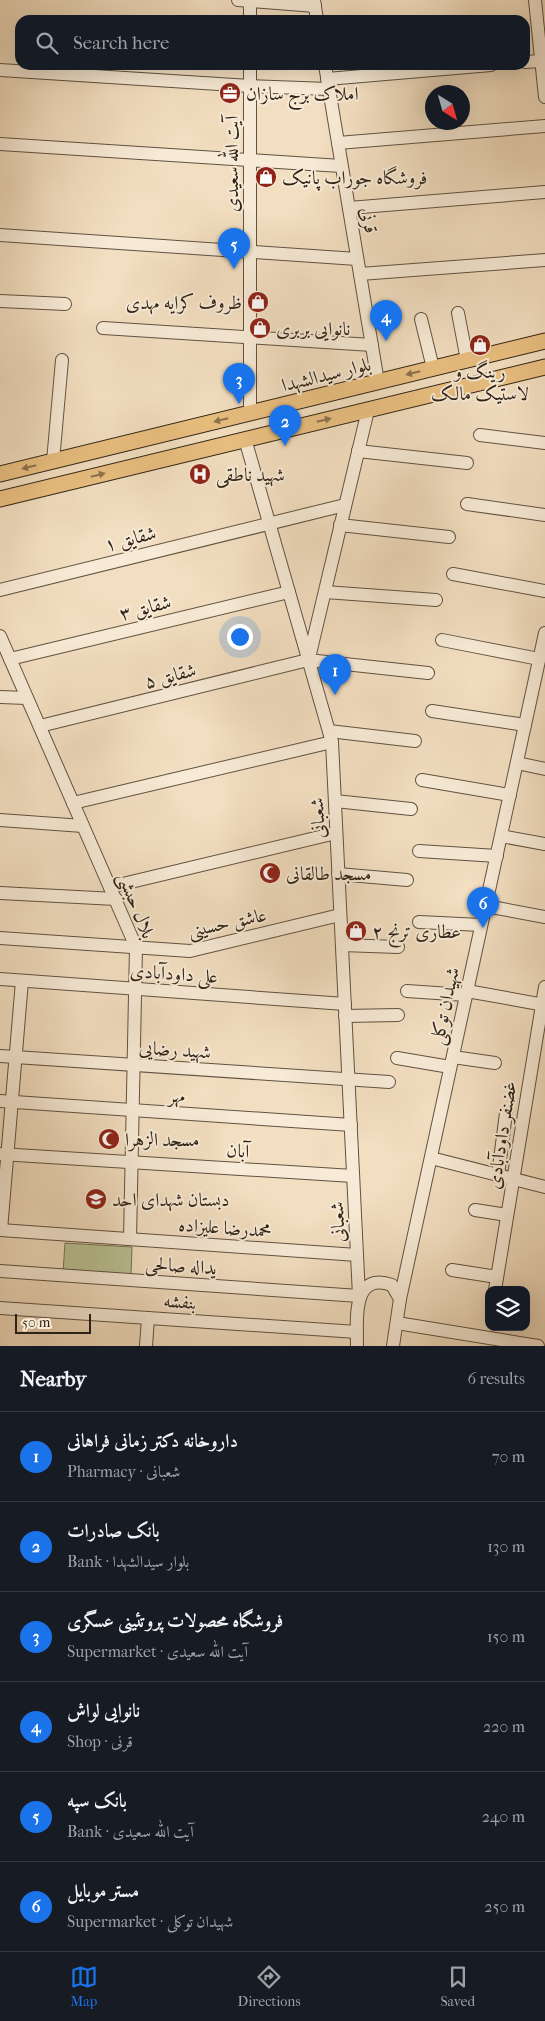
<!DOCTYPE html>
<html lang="en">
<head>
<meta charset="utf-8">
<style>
  :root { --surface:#171b24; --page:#20242c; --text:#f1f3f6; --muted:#9ea1a6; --line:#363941; --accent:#1a73e8 }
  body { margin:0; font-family:"IM FELL French Canon",Amiri,serif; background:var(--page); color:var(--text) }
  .controls { position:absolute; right:15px; bottom:15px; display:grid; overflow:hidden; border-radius:10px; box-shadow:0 5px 20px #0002 }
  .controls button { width:45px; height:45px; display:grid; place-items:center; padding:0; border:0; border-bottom:1px solid var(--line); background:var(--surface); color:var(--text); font:25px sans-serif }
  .compass { position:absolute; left:425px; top:85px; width:45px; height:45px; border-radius:50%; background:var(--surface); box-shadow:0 5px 20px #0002; rotate:143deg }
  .scale { position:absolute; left:15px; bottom:12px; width:76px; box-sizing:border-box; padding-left:5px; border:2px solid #2f2317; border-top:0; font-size:14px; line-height:18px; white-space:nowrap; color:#2f2317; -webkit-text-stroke:4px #f7ead6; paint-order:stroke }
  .you { position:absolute; left:239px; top:636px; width:18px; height:18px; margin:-12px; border:4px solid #fff; border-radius:50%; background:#1a73e8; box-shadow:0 0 0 8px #1a73e833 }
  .badge { display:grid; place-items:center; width:32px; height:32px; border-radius:50%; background:var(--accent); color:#fff; font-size:16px; font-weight:700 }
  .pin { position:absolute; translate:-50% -41px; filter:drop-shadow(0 1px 2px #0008) }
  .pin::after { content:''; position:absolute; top:26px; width:18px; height:15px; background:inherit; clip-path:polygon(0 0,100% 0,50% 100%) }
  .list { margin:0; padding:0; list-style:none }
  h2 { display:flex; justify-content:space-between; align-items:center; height:65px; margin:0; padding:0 20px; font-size:21px }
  h2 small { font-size:16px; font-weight:400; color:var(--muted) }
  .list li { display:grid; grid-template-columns:32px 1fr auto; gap:15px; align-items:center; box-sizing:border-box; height:90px; padding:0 20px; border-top:1px solid var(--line) }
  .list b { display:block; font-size:19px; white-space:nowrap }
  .list p { margin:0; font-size:16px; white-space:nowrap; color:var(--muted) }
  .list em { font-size:16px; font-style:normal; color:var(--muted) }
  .icon { flex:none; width:28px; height:28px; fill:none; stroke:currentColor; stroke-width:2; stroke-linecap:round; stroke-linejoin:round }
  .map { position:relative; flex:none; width:545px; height:1346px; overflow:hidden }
  .search { position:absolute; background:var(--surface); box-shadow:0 5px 20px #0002; left:15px; right:15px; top:15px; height:55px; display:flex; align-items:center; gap:12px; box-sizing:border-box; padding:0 18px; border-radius:15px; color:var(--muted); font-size:19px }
  .sheet { height:605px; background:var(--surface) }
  nav { display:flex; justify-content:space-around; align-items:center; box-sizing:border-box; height:70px; border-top:1px solid var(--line); background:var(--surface); font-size:14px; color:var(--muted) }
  nav a { display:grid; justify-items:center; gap:2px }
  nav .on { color:var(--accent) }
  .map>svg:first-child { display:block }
  .green { fill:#b9c193; stroke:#747255 }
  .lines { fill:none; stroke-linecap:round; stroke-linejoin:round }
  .minor-casing { stroke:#605241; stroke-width:14 }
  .major-casing { stroke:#2f2317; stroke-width:17 }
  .minor { stroke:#f7ead6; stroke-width:12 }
  .major { stroke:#e9bf80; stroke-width:15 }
  .oneway { fill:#8c714c }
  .labels { text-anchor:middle; stroke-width:4; stroke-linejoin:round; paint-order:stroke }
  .poi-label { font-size:19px; fill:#2f2317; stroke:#f7ead6; text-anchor:start }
  .street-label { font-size:19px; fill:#2f2317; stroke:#f7ead6 }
</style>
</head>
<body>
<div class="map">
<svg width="545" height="1346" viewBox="0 0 545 1346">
  <rect width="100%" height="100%" fill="#f2dec0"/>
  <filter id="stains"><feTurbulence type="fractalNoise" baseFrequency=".004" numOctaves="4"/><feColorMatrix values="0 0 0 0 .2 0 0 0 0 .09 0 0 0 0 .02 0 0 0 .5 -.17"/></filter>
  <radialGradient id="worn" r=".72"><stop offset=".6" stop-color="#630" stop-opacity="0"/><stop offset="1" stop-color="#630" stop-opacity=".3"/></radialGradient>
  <path class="green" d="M65 1243 132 1247 131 1276 63 1272Z"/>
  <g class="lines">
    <g class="minor-casing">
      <g id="minor">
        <path d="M238 0 315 6"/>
        <path d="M250 0V20"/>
        <path d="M314 0 317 20"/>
        <path d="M535 0 545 97"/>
        <path d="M525 62 541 61"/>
        <path d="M325 65 378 382"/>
        <path d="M0 70 250 86 329 89"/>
        <path d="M327 79 491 65"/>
        <path d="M338 143 545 126"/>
        <path d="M0 144 341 166"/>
        <path d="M349 208 545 192"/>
        <path d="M0 235 357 259"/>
        <path d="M360 274 545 260"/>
        <path d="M0 301 65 304"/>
        <path d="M458 313 467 360"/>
        <path d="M421 319 433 368"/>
        <path d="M103 328 372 345"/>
        <path d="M250 413V65"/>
        <path d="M480 435 545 443"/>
        <path d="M358 451 467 463"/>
        <path d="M53 461 62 360"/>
        <path d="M467 504 545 515"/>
        <path d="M340 525 449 537"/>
        <path d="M453 574 545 591"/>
        <path d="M0 590 345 505"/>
        <path d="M325 592 436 600"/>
        <path d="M0 636 136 947 130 1239"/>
        <path d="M442 640 539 659"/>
        <path d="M309 658 368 410"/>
        <path d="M10 659 289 592"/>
        <path d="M0 697 27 698"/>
        <path d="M432 711 525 725"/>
        <path d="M40 726 308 660 428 673"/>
        <path d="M329 731 415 741"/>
        <path d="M517 763 545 769"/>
        <path d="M422 780 510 795"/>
        <path d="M335 801 411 809"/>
        <path d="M73 803 332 742"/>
        <path d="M0 820 83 826"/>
        <path d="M501 836 545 844"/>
        <path d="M419 851 497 856"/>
        <path d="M338 874 407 880"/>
        <path d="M110 887 336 833"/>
        <path d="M0 893 116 899"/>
        <path d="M486 906 545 917"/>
        <path d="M419 922 481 925"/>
        <path d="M0 938 190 951 340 915"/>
        <path d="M342 945 398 947"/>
        <path d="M0 979 345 1004"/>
        <path d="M407 991 466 995"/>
        <path d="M467 991 545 1005"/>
        <path d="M345 1016 398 1015"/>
        <path d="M0 1056 389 1082"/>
        <path d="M453 1057 495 1063"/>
        <path d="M397 1058 450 1067"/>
        <path d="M0 1101 351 1125"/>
        <path d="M0 1154 353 1176"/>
        <path d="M431 1158 545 1187"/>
        <path d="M498 1175 506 1113"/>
        <path d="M475 1210 507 1215"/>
        <path d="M0 1230 357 1255"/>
        <path d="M1 1230 22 981"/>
        <path d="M452 1270 497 1277"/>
        <path d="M0 1271 359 1296 332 742 245 439"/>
        <path d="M495 1290 545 987"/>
        <path d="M400 1299 545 633"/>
        <path d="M0 1308 357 1332"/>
        <path d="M397 1323 538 1346"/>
        <path d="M146 1346 148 1318"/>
        <path d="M357 1346C357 1321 351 1271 392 1285L400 1299 393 1346"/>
      </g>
    </g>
    <g class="major-casing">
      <g id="major">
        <path d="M0 474 545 341"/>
        <path d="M0 499 545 367"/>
      </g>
    </g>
    <use href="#minor" class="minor"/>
    <use href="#major" class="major"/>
  </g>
  <defs><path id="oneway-solid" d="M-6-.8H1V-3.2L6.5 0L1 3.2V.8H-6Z" transform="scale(1.25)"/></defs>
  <g class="oneway">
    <use href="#oneway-solid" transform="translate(413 373) rotate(166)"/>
    <use href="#oneway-solid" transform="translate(221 420) rotate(166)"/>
    <use href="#oneway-solid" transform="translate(324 420) rotate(-13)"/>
    <use href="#oneway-solid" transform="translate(29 467) rotate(166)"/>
    <use href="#oneway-solid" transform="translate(98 475) rotate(-14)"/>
  </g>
  <defs>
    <g id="office-disc" transform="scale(1.125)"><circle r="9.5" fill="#8f2418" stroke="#f7ead6"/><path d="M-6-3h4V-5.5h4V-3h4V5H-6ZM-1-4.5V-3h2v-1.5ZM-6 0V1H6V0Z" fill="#fff"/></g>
    <g id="shop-disc" transform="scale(1.125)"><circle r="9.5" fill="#8f2418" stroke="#f7ead6"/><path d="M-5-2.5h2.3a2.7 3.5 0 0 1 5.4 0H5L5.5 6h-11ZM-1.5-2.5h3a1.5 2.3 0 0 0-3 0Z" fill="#fff"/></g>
    <g id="hospital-disc" transform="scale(1.125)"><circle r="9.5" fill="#8f2418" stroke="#f7ead6"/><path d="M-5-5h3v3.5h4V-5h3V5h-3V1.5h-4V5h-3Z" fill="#fff"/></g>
    <g id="mosque-disc" transform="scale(1.125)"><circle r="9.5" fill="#8f2418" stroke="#f7ead6"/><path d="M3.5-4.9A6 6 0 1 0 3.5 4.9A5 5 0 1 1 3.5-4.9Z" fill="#fff"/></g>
    <g id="school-disc" transform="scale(1.125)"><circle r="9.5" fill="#8f2418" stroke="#f7ead6"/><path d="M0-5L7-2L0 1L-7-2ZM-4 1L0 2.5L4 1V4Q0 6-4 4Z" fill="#fff"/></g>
  </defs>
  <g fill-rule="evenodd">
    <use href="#office-disc" x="230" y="93"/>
    <use href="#shop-disc" x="266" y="177"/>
    <use href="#shop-disc" x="258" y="302"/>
    <use href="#shop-disc" x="260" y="328"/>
    <use href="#shop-disc" x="480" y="345"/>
    <use href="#hospital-disc" x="200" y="474"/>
    <use href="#mosque-disc" x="270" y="873"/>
    <use href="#shop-disc" x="356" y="931"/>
    <use href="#mosque-disc" x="109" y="1139"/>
    <use href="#school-disc" x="96" y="1199"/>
  </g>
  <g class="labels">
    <g class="poi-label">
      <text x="246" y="100">املاک برج سازان</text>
      <text x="282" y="184">فروشگاه جوراب پانیک</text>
      <text x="242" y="309" text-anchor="end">ظروف کرایه مهدی</text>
      <text x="276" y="335">نانوایی بربری</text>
      <text x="480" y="378" text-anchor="middle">رینگ و<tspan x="480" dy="22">لاستیک مالک</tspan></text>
      <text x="216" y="481">شهید ناطقی</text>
      <text x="286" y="880">مسجد طالقانی</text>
      <text x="372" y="938">عطاری ترنج ۲</text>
      <text x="125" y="1146">مسجد الزهرا</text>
      <text x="112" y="1206">دبستان شهدای احد</text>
    </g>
    <g class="street-label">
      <text transform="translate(231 164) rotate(-90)" y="7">آیت الله سعیدی</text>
      <text transform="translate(370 220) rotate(80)" y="7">قرنی</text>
      <text transform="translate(326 374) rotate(-14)" y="7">بلوار سیدالشهدا</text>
      <text transform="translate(130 538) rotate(-14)" y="7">شقایق ۱</text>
      <text transform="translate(145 607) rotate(-14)" y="7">شقایق ۳</text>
      <text transform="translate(170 675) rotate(-14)" y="7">شقایق ۵</text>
      <text transform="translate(317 818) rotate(-93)" y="7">شعبانی</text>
      <text transform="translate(137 905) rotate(68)" y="7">بلال حبشی</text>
      <text transform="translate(227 922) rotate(-12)" y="7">عاشق حسینی</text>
      <text transform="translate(174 973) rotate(4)" y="7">علی داودآبادی</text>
      <text transform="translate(444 1006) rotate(-78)" y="7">شهیدان توکلی</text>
      <text transform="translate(175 1049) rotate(4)" y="7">شهید رضایی</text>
      <text transform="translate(177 1095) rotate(4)" y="7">مهر</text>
      <text transform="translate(501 1135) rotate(-81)" y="7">غضنفر داودآبادی</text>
      <text transform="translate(238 1150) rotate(4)" y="7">آبان</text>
      <text transform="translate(337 1222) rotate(-93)" y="7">شعبانی</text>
      <text transform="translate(225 1227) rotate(4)" y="7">محمدرضا علیزاده</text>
      <text transform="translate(181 1265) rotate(4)" y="7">یداله صالحی</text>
      <text transform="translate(180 1301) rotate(4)" y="7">بنفشه</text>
    </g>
  </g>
  <rect width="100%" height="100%" filter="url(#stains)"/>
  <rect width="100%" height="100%" fill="url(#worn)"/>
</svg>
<div class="controls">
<button><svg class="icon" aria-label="layers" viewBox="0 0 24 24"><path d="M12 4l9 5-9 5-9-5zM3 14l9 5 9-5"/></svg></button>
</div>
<svg class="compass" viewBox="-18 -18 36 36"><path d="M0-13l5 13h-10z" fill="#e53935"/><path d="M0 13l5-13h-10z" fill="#9ea1a6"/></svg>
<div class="scale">50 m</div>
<div class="you"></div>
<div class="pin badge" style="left:335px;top:695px">1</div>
<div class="pin badge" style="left:285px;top:446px">2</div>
<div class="pin badge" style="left:239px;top:404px">3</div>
<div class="pin badge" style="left:386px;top:341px">4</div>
<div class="pin badge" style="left:234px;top:269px">5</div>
<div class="pin badge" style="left:483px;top:928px">6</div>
<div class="search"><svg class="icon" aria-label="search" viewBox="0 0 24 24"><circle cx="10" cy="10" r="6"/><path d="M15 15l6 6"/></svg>Search here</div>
</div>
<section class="sheet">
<h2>Nearby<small>6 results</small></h2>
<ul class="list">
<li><span class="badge">1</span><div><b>داروخانه دکتر زمانی فراهانی</b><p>Pharmacy · شعبانی</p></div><em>70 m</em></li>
<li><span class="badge">2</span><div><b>بانک صادرات</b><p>Bank · بلوار سیدالشهدا</p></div><em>130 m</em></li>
<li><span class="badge">3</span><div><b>فروشگاه محصولات پروتئینی عسگری</b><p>Supermarket · آیت الله سعیدی</p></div><em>150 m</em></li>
<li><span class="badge">4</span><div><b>نانوایی لواش</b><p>Shop · قرنی</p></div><em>220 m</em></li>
<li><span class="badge">5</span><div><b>بانک سپه</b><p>Bank · آیت الله سعیدی</p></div><em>240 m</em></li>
<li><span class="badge">6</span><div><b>مستر موبایل</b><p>Supermarket · شهیدان توکلی</p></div><em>250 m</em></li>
</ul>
</section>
<nav>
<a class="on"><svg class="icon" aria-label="map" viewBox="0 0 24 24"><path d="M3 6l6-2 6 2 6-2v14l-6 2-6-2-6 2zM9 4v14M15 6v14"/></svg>Map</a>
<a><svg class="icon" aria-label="directions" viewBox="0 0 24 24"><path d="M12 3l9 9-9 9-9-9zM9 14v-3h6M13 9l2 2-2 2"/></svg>Directions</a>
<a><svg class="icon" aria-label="saved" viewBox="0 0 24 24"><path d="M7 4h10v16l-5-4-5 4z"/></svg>Saved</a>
</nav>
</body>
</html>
